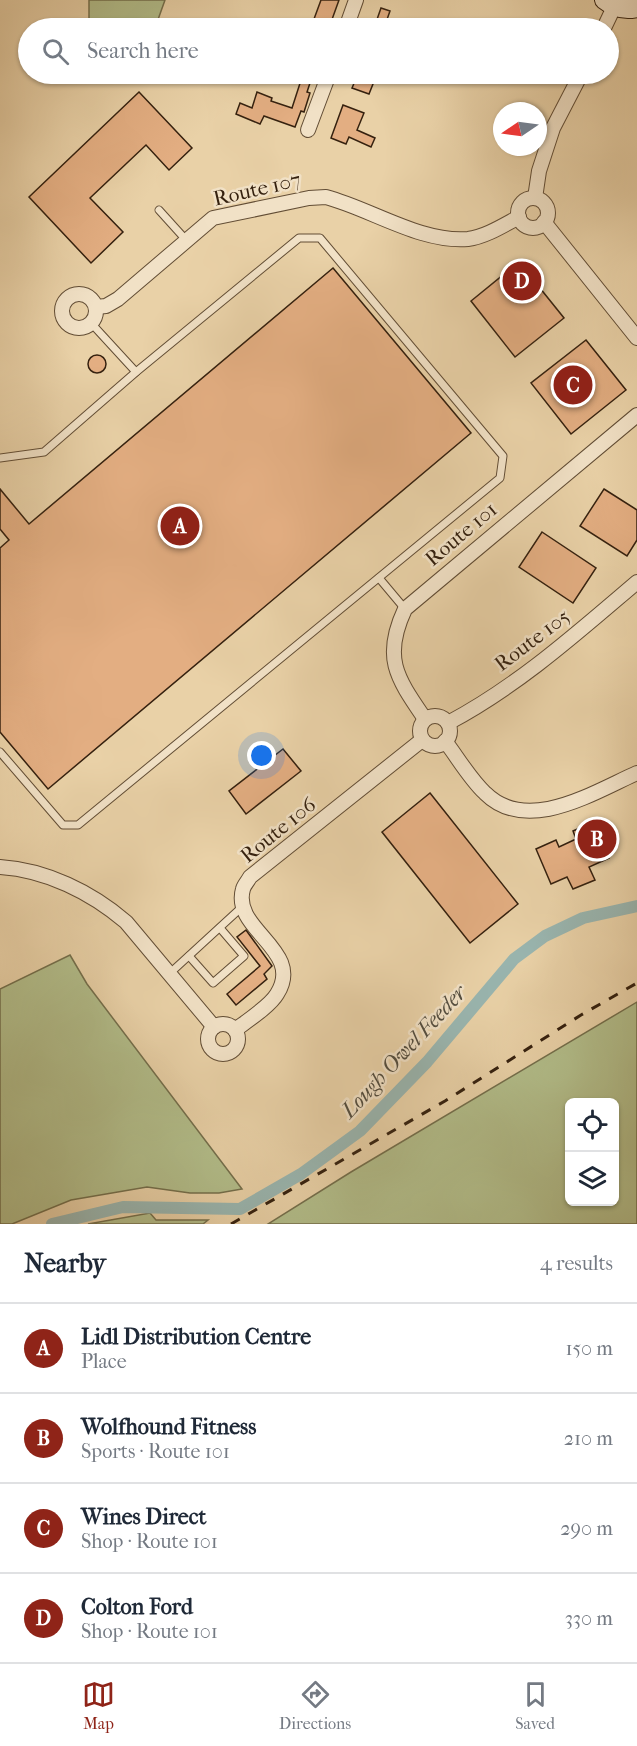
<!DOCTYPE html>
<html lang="en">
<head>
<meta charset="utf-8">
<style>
  :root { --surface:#fff; --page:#f6f6f7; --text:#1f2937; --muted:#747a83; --line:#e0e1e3; --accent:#8f2418 }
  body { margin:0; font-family:"IM FELL French Canon",serif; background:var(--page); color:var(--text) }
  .controls { position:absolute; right:18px; bottom:18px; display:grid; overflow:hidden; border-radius:9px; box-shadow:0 2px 4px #0004 }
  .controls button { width:54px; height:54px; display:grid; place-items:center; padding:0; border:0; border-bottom:2px solid var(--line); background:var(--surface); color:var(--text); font:30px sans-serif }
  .compass { position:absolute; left:493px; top:102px; width:54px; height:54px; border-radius:50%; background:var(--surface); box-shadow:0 2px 4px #0004; rotate:257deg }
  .you { position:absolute; left:262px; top:756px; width:21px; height:21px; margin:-15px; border:4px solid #fff; border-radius:50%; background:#1a73e8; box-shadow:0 0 0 9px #1a73e833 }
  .badge { display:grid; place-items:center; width:39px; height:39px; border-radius:50%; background:var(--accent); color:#fff; font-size:20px; font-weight:700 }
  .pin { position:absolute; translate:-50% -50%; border:3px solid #fff; box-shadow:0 2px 6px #0006 }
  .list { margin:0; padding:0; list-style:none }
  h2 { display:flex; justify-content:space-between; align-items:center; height:78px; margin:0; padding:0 24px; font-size:26px }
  h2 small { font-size:20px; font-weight:400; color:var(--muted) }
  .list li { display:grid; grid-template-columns:39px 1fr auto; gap:18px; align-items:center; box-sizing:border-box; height:90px; padding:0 24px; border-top:2px solid var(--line) }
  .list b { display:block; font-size:22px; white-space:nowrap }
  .list p { margin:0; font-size:20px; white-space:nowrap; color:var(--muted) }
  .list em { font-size:20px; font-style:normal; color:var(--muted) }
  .icon { flex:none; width:33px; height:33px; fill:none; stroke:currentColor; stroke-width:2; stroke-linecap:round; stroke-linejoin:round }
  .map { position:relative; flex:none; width:637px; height:1224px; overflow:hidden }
  .search { position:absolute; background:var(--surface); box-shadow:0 2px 4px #0004; left:18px; right:18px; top:18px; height:66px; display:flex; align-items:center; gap:15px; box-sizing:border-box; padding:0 21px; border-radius:33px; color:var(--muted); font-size:22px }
  .sheet { height:438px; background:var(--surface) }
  nav { display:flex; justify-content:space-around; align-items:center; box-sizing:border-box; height:84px; border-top:2px solid var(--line); background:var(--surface); font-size:16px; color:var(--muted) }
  nav a { display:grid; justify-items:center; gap:3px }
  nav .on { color:var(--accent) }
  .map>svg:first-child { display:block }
  .green { fill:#b2bd8a; stroke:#746f4c; stroke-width:1.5; fill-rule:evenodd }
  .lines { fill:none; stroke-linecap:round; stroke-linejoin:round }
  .canal { stroke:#99b5af; stroke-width:12 }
  .building { fill:#e3ae82; stroke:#35210f; stroke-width:1.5 }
  .service-casing { stroke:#624d35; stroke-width:9 }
  .minor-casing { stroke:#624d35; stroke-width:16 }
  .secondary-casing { stroke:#35210f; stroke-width:20 }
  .service { stroke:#f1e1c6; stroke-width:7 }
  .minor { stroke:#f1e1c6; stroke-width:14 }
  .secondary { stroke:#f1e1c6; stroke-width:18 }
  .rail { stroke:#35210f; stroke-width:3; stroke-dasharray:10 10; stroke-linecap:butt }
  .labels { text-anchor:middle; stroke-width:5; stroke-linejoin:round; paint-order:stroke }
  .street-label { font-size:21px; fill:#35210f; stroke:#f1e1c6 }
  .water-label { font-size:22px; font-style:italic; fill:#534d3f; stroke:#f1e1c6 }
</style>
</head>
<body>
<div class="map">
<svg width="637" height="1224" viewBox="0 0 637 1224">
  <rect width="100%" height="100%" fill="#e9d1a7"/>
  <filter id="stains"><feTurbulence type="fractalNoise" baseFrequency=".00333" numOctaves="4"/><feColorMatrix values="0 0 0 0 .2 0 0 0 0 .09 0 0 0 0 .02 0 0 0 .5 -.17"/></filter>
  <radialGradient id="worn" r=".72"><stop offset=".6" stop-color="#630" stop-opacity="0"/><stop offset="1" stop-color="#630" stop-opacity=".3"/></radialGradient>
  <g class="green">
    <path d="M89 0H165L155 28H89Z"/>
    <path d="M70 955 87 984 242 1189 219 1193H190L147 1187 71 1200 12 1224H0V989Z"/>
    <path d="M637 1002V1224H268L351 1172ZM570 1102H614V1202H570Z"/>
    <path d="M150 1213 156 1220H208L203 1224H88Z"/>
  </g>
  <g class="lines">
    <path class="canal" d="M52 1224 123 1207 240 1209 301 1174 360 1131 427 1062 514 959 545 936 583 918 637 906"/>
  </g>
  <g class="building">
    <path d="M321 0H339L330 25 314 19Z"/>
    <path d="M381 8 390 11 384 28H374Z"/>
    <path d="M303 74H313L307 92 310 93 304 112 301 111 295 127 264 116 260 124 236 114 240 103 252 108 257 92 272 98 271 101 292 108Z"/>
    <path d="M358 74H391L388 83 375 79 369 94 352 88Z"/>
    <path d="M139 92 192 148 169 170 146 145 90 198 123 232 91 263 29 197Z"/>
    <path d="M343 105 364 113 357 130 375 138 371 147 349 137 346 144 331 138Z"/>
    <path d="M519 262 564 318 515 357 471 301Z"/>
    <path d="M333 268 471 433 48 789 0 732V548L9 540 0 529V489L29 524Z"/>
    <path d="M586 340 626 390 571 434 531 383Z"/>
    <circle cx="97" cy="364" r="9"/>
    <path d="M604 489 637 510V540L627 556 580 526Z"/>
    <path d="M542 532 596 568 573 603 519 567Z"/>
    <path d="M283 749 301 771 246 814 229 791Z"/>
    <path d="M430 793 518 904 470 943 382 832Z"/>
    <path d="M594 822 609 858 589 867 595 880 573 889 567 877 551 884 536 849 556 840 559 847 576 839 573 831Z"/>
    <path d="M246 930 272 966 264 974 267 979 236 1005 227 994 260 966 237 937Z"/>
  </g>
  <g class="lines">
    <g class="service-casing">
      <g id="service">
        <path d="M159 210 187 241"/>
        <path d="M91 323 136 372"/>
        <path d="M0 458 44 452 136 372 299 238H320L503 456 500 478 78 825H63L0 752"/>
        <path d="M379 578 405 609"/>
        <path d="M189 956 213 983 244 956 220 928"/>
        <path d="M169 974 242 907"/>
      </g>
    </g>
    <g class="minor-casing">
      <g id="minor">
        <path d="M346 28 356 0"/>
        <path d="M604 28 614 7"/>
        <path d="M308 130 329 74"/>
        <path d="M535 198 539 171 553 128 581 74"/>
        <circle cx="533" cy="213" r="15"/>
        <path d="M544 222 637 338"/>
        <circle cx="79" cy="311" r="17"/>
        <path d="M96 307 106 306 118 299 213 218 309 198 326 197C371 209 421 243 468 239 485 237 504 225 519 217"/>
        <circle cx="435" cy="731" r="15"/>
        <path d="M425 719C397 678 382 658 405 609L637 415"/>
        <path d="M448 723C518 686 577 633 637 582"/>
        <path d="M445 741C458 758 470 779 485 793 527 835 594 792 637 773"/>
        <path d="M0 867C46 870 91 892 126 922L214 1027"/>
        <circle cx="223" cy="1039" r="15"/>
        <path d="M235 1030C247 1021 270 1006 277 994 305 950 231 930 243 889 244 885 248 881 250 877L422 740"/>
      </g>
    </g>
    <g class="secondary-casing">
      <path id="secondary" d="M604 0C614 8 624 11 637 8"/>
    </g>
    <use href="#service" class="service"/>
    <use href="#minor" class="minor"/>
    <use href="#secondary" class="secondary"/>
    <path class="rail" d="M231 1224 445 1101 581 1015 637 983"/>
  </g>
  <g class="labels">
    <g class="street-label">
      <text transform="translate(257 189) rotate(-13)" y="7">Route 107</text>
      <text transform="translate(461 534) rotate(-40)" y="7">Route 101</text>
      <text transform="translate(532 640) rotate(-37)" y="7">Route 105</text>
      <text transform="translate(278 830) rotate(-39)" y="7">Route 106</text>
    </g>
    <g class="water-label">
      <text transform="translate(403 1051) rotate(-47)" y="8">Lough Owel Feeder</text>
    </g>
  </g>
  <rect width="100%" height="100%" filter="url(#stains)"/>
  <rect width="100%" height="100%" fill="url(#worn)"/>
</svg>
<div class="controls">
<button><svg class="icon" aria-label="locate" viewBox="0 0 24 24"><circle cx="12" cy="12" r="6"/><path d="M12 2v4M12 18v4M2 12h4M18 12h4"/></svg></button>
<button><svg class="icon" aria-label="layers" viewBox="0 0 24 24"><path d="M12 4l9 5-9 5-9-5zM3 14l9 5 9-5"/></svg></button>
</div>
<svg class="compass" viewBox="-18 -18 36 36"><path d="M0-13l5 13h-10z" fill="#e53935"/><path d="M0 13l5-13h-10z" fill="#747a83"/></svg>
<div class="you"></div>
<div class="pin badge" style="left:180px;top:526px">A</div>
<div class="pin badge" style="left:597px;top:839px">B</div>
<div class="pin badge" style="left:573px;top:385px">C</div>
<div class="pin badge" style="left:522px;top:281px">D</div>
<div class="search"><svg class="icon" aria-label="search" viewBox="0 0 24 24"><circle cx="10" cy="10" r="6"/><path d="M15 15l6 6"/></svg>Search here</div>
</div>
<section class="sheet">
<h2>Nearby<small>4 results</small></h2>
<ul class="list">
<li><span class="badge">A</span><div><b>Lidl Distribution Centre</b><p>Place</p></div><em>150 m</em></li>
<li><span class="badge">B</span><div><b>Wolfhound Fitness</b><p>Sports · Route 101</p></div><em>210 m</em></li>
<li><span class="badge">C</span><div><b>Wines Direct</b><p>Shop · Route 101</p></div><em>290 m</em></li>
<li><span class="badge">D</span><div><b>Colton Ford</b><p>Shop · Route 101</p></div><em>330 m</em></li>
</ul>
</section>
<nav>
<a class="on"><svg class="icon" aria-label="map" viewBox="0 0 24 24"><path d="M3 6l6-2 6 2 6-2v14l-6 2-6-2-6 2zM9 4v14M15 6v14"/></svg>Map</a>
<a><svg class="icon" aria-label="directions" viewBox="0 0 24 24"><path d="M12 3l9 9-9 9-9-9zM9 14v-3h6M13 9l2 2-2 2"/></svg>Directions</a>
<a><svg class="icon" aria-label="saved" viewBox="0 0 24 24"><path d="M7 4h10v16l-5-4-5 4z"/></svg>Saved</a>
</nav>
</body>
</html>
